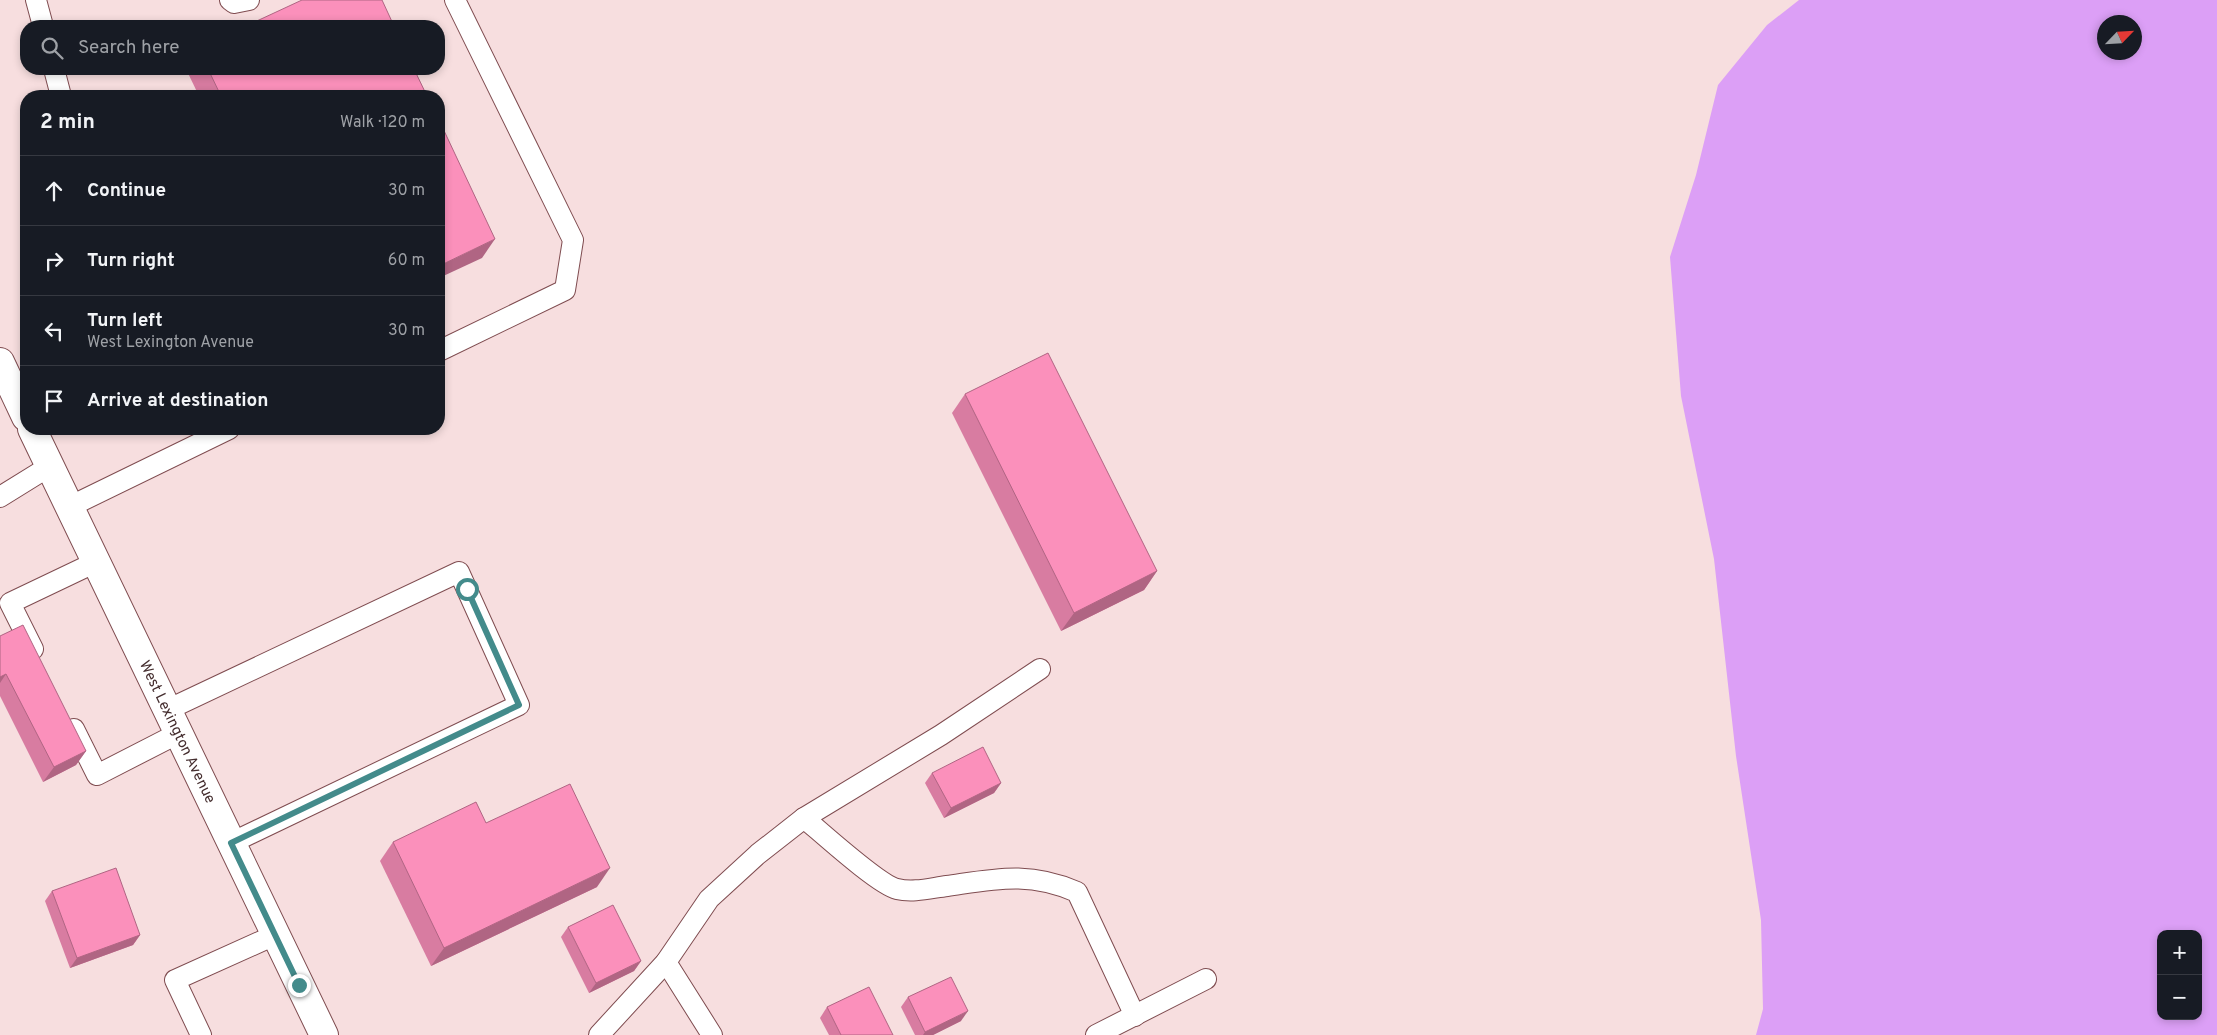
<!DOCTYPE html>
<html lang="en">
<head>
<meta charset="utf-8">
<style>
  :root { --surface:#171b24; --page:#242831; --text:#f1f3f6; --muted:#9ea1a6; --line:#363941 }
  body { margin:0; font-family:Overpass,sans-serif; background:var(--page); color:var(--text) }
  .controls { position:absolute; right:15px; bottom:15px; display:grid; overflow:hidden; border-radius:10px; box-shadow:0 2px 8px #0003 }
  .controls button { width:45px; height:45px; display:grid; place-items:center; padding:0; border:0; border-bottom:1px solid var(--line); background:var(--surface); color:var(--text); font:25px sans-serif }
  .compass { position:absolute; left:2097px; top:15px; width:45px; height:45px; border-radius:50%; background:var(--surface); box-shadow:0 2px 8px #0003; rotate:65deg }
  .stop { position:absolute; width:15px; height:15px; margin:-11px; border:4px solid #438b8b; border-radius:50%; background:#fff }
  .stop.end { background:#438b8b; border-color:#fff; box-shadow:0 1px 5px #0008 }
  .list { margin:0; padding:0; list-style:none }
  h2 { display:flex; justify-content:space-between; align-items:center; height:65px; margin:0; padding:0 20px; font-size:21px }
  h2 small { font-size:16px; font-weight:400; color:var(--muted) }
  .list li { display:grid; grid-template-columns:32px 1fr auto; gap:15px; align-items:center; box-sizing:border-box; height:70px; padding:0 20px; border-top:1px solid var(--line) }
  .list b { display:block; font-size:19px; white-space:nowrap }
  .list p { margin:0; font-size:16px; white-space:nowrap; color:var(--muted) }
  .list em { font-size:16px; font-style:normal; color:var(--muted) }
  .icon { flex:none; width:28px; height:28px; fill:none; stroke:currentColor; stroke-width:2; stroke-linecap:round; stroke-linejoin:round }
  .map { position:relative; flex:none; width:2217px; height:1035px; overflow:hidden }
  .search { position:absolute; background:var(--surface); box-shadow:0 2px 8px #0003; left:20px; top:20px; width:425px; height:55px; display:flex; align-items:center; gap:12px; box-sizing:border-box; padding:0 18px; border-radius:20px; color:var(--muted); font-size:19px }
  .panel { position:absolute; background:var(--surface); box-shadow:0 2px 8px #0003; left:20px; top:90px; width:425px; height:345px; border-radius:20px }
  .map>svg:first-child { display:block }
  .water { fill:#dc9ff6; fill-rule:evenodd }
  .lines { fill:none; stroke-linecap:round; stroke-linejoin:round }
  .service-casing { stroke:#7f4c50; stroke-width:22 }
  .primary-casing { stroke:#7f4c50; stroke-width:30 }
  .service { stroke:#fff; stroke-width:20 }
  .primary { stroke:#fff; stroke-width:28 }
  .wall { fill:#d87ca1 }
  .shaded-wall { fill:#b06583 }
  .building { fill:#fb90bb; stroke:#b06583 }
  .route { stroke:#438b8b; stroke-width:6 }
  .labels { text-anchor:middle; stroke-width:4.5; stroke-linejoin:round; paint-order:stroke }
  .street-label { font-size:15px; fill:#452e2f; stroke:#fbefef }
</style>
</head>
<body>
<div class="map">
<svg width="2217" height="1035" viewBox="0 0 2217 1035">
  <rect width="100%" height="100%" fill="#f7dedf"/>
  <path class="water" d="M1799 0H2217V1035H1756L1763 1009 1761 920 1736 756 1714 559 1681 396 1670 257 1696 175 1718 85 1767 25ZM2104 22H2134V52H2104ZM2161 934H2198V1016H2161Z"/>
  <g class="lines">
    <g class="service-casing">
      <g id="service">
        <path d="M36 0 43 26"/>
        <path d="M230 0 234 3 249 0"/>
        <path d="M54 69 61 96"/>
        <path d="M439 351 565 290 573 240 455 0"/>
        <path d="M0 497 50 466"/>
        <path d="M69 507 229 429"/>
        <path d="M33 649 10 603 96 562"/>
        <path d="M167 710 459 572 519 705 231 843"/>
        <path d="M74 729 97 775 179 733"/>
        <path d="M804 818C822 833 879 885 897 889 913 893 931 888 947 886 996 879 1029 871 1077 892L1135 1016"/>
        <path d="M666 962 712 1035"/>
        <path d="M201 1035 175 980 275 935"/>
        <path d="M599 1035 666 962 709 899 758 854 804 818 941 735 1040 669"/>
        <path d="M1096 1035 1206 979"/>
      </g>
    </g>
    <g class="primary-casing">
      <g id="primary">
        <path d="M0 362 26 417"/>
        <path id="s1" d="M32 429 324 1035"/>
      </g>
    </g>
    <use href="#service" class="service"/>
    <use href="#primary" class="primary"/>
  </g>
  <g class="wall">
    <path d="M186 69H414L427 96H199Z"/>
    <path d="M965 394 1157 571 1144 590 1061 631 952 413Z"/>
    <path d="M0 636 86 751 76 765 43 782 0 696Z"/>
    <path d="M932 773 1001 783 994 793 944 818 925 783Z"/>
    <path d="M486 823 597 887 431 966 380 861 393 842Z"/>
    <path d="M52 891 140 935 133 945 70 968 45 901Z"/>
    <path d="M568 927 641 961 634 971 589 993 561 937Z"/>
    <path d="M908 997 961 1021 933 1035H915L901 1007Z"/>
    <path d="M827 1007 893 1035H829L820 1018Z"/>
  </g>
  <g class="shaded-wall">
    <path d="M495 239 482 258 439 278V266Z"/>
    <path d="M1157 571 1144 590 1061 631 1074 613Z"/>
    <path d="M6 674 0 683V677Z"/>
    <path d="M86 751 76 765 43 782 54 767Z"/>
    <path d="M1001 783 994 793 944 818 951 808Z"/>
    <path d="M610 868 597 887 431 966 444 948Z"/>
    <path d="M140 935 133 945 70 968 77 958Z"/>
    <path d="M641 961 634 971 589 993 596 983Z"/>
    <path d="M968 1011 961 1021 933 1035H923L925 1032Z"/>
  </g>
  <g class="building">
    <path d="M302 0H382L394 26H246Z"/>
    <path d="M208 69H414L427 96H221Z"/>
    <path d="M439 120 495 239 439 266Z"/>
    <path d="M1048 353 1157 571 1074 613 965 394Z"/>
    <path d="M23 625 86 751 54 767 6 674 0 677V636Z"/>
    <path d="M983 747 1001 783 951 808 932 773Z"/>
    <path d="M570 784 610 868 444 948 393 842 476 802 486 823Z"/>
    <path d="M116 868 140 935 77 958 52 891Z"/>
    <path d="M613 905 641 961 596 983 568 927Z"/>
    <path d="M951 977 968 1011 925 1032 908 997Z"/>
    <path d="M869 987 893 1035H841L827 1007Z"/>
  </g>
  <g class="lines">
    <path class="route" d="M299 985 231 843 519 705 467 589"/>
  </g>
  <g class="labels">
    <g class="street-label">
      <text dy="5" stroke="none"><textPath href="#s1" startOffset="336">West Lexington Avenue</textPath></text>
    </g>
  </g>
</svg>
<div class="controls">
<button>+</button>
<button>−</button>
</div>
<svg class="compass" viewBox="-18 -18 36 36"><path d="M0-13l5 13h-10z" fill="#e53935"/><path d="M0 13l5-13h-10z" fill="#9ea1a6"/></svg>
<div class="stop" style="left:467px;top:589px"></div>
<div class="stop end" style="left:299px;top:985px"></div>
<div class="search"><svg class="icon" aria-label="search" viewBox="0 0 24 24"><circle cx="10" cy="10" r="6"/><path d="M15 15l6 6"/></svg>Search here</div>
<section class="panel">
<h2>2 min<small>Walk · 120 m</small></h2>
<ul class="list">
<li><svg class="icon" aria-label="ahead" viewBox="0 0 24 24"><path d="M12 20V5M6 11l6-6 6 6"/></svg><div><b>Continue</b></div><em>30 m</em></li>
<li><svg class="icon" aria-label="right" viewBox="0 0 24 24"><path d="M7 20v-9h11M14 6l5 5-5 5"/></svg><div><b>Turn right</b></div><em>60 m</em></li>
<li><svg class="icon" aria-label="left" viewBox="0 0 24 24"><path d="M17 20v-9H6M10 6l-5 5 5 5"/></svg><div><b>Turn left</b><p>West Lexington Avenue</p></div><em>30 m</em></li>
<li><svg class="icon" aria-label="arrive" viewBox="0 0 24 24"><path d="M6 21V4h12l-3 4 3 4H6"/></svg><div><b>Arrive at destination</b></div></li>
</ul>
</section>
</div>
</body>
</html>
